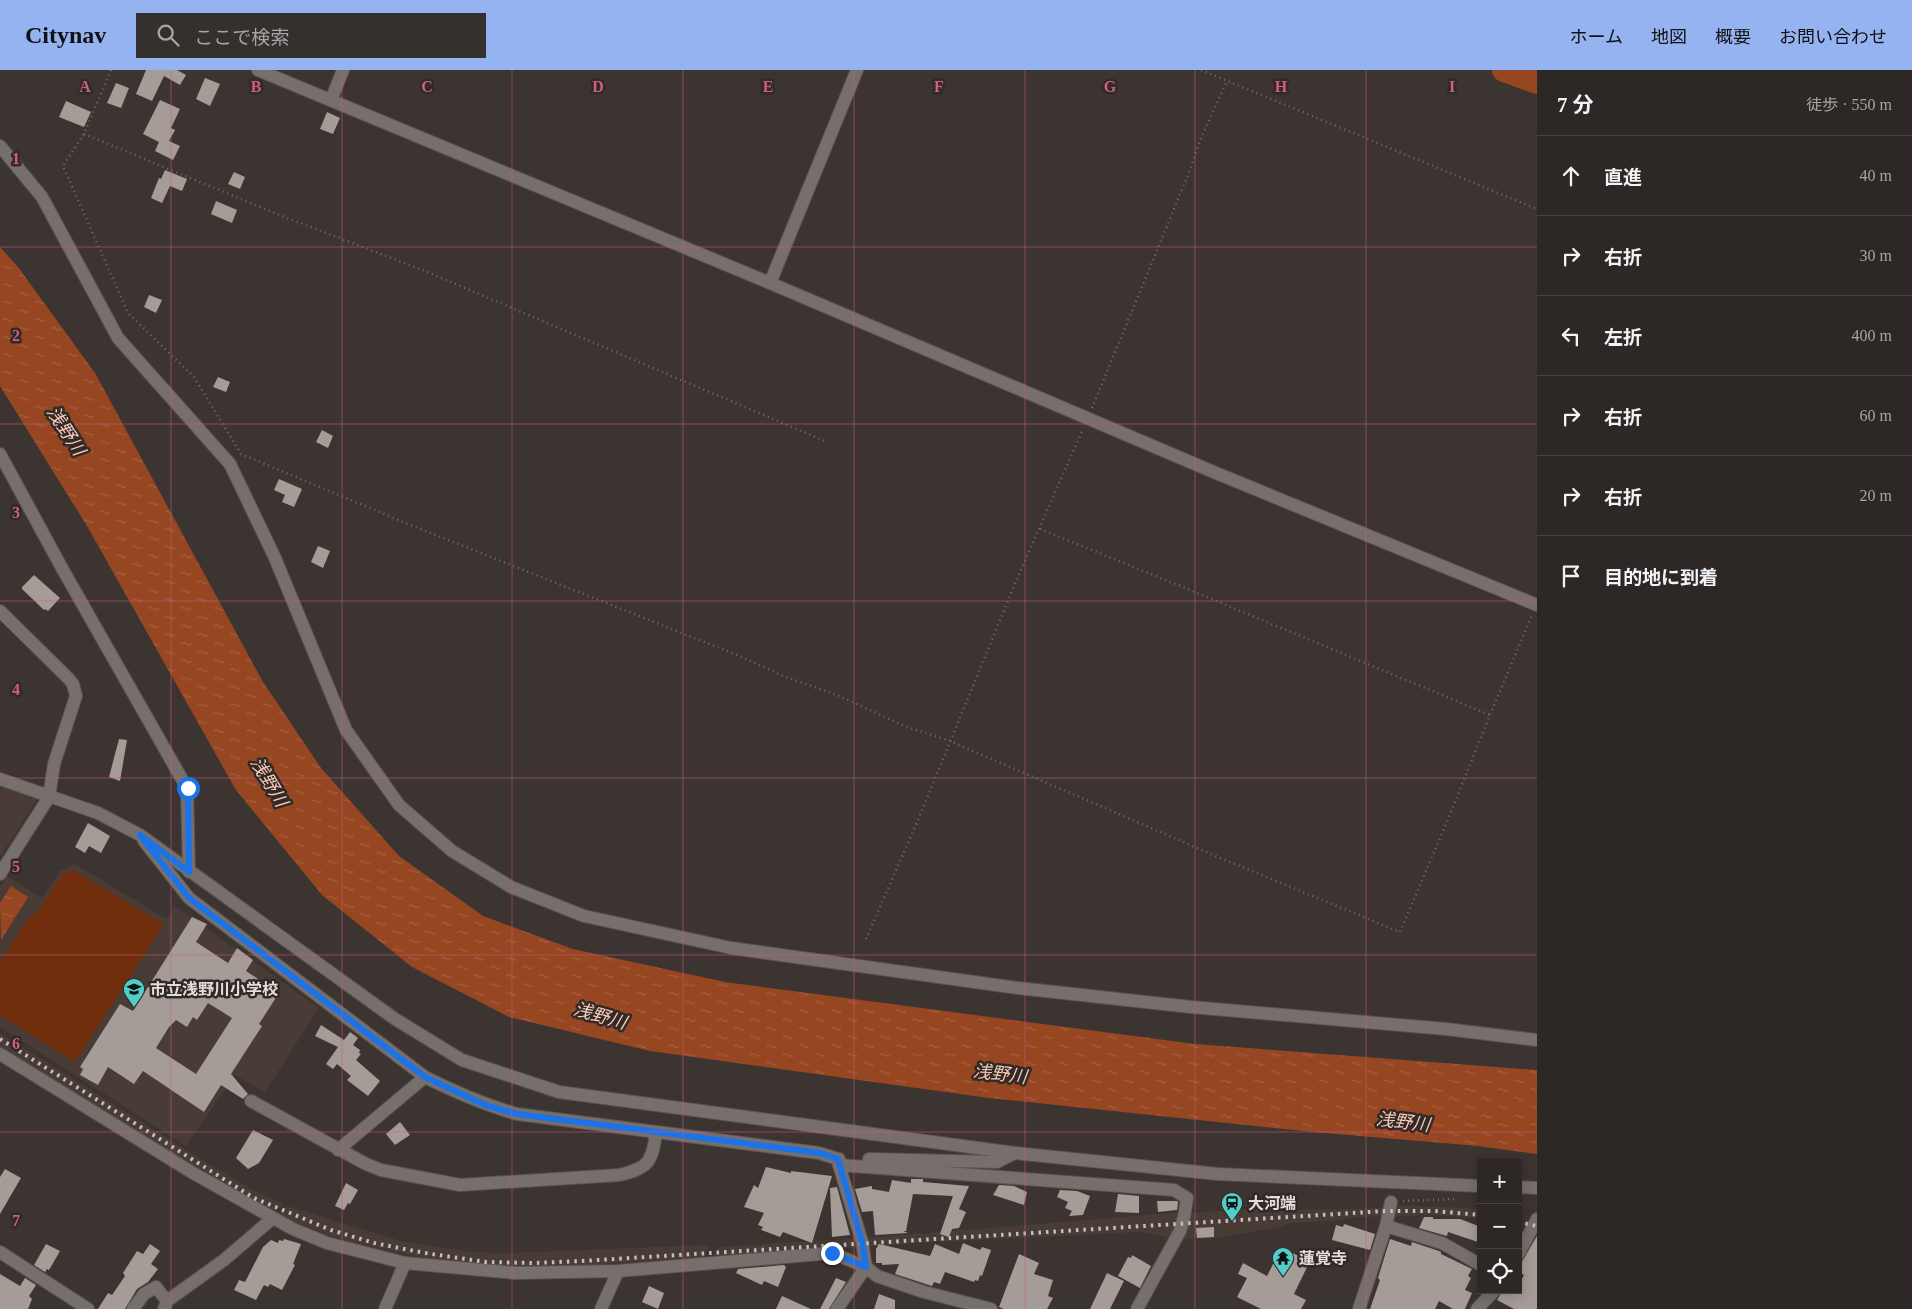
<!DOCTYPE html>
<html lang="ja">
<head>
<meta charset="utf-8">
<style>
  :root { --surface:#2d2725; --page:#352f2d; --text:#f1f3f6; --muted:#a7a5a7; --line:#484442; --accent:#95b2f1 }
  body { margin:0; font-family:"Times New Roman","Noto Sans JP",serif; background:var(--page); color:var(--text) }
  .controls { position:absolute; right:15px; bottom:15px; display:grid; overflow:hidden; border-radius:0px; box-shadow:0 2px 12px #0003 }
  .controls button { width:45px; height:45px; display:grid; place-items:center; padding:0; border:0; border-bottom:1px solid var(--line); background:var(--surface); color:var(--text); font:25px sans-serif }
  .stop { position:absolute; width:15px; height:15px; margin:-11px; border:4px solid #1a73e8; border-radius:50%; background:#fff }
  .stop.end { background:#1a73e8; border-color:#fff; box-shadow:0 1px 5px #0008 }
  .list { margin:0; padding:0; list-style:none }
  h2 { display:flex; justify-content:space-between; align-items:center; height:65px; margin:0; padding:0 20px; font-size:21px }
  h2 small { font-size:16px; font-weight:400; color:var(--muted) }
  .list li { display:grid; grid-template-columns:32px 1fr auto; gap:15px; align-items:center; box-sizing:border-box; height:80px; padding:0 20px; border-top:1px solid var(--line) }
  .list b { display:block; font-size:19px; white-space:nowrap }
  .list em { font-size:16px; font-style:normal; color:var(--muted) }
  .icon { flex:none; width:28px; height:28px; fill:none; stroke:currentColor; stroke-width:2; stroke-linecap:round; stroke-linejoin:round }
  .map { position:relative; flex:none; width:1537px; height:1239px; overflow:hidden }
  header { display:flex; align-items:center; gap:30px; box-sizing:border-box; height:70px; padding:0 25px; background:var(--accent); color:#111 }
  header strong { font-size:24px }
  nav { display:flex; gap:28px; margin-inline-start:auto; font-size:18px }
  .search { width:350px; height:45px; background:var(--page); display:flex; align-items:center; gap:12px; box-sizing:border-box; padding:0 18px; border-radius:0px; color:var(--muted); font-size:19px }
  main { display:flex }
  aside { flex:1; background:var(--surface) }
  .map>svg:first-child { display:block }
  .built { fill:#493c36 }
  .pitch { fill:#712e0d }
  .water { fill:url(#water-ripples) }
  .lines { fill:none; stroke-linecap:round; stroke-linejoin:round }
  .river { stroke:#974622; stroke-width:24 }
  .building { fill:#a59c98; fill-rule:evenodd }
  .minor-casing { stroke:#595250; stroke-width:14 }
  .tertiary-casing { stroke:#595250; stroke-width:14 }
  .path { stroke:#746d6a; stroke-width:2.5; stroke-dasharray:1 4; stroke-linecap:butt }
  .minor { stroke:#776f6b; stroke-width:12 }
  .tertiary { stroke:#776f6b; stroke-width:12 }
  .rail { stroke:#c4bfbd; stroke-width:4; stroke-dasharray:2.5 5; stroke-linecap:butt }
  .route { stroke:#1a73e8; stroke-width:6 }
  .grid { fill:none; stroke:#ce5d88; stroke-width:1; stroke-opacity:0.55 }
  .labels { text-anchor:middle; stroke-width:5; stroke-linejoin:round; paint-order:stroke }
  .poi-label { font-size:16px; font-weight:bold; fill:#e3dedc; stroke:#312a27; text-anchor:start }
  .water-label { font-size:18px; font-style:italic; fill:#f9cab7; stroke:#312a27 }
  .grid-label { font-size:16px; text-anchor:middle; font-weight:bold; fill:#ce5d88; stroke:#312a27; stroke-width:5; stroke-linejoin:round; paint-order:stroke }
</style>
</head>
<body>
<header>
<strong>Citynav</strong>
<div class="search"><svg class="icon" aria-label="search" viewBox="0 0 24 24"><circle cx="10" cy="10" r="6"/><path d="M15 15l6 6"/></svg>ここで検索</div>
<nav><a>ホーム</a><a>地図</a><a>概要</a><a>お問い合わせ</a></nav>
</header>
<main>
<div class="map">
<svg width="1537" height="1239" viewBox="0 0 1537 1239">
  <defs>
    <pattern id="water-ripples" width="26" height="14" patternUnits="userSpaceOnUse" patternTransform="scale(1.25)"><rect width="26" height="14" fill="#974622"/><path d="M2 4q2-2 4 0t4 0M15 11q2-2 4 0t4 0" fill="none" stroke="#a56042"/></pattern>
  </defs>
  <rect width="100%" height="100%" fill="#3c3431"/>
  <g class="built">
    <path d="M2 718 37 729 0 787V720Z"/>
    <path d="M75 794 166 849 175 836 319 938 265 1022 235 1005 186 1076 0 957V817L7 806 42 828 60 801Z"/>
    <path d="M0 963 191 1083 256 1122 284 1134 273 1144 91 1035 0 978Z"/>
    <path d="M1398 1135 1481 1139V1148L1435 1145 1358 1147 1333 1151 1292 1153 1279 1157 1216 1168 1180 1169 1139 1162 932 1172 712 1188 718 1177 865 1168 1183 1142 1190 1143 1257 1138 1258 1143 1298 1140 1385 1138Z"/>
    <path d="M287 1136 401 1171 472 1182 505 1183 706 1175 710 1176 704 1187 587 1195 502 1197 433 1190 347 1171 276 1145Z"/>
  </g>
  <path class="pitch" d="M73 800 164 854 75 992 0 945V892L27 850 38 841 63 803Z"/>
  <g class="water">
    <path d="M0 177 18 197 95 303 263 612 321 698 399 786 483 846 573 879 725 912 1195 974 1537 1000V1084L1478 1076 1313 1062 989 1028 650 981 509 947 412 897 322 825 236 720 87 456 0 316Z"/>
    <path d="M11 816 28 827 1 870 0 833Z"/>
  </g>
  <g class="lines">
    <path class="river" d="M1504 0 1537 12"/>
  </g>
  <g class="building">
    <path d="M146 0H177L186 5 180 15 164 6 152 31 136 24Z"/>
    <path d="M205 8 220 14 210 36 196 29Z"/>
    <path d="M116 13 129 18 121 38 107 33Z"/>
    <path d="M160 30 180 39 171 58 175 60 169 71 180 76 173 90 155 81 159 72 143 64Z"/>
    <path d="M66 31 91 42 84 57 59 47Z"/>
    <path d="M327 42 340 48 333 64 320 59Z"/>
    <path d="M165 100 187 109 182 121 170 116 162 133 151 128 159 108 161 109Z"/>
    <path d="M234 102 245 107 240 119 228 114Z"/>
    <path d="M216 131 237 140 232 153 211 144Z"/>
    <path d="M149 225 162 230 156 243 144 237Z"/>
    <path d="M218 307 230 312 226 322 213 317Z"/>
    <path d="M322 360 333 366 328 378 316 372Z"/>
    <path d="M279 409 302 419 294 437 282 432 285 425 274 420Z"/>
    <path d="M318 476 330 481 323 498 311 492Z"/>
    <path d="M34 505 60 528 48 541 45 539 44 540 22 519V517Z"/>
    <path d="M119 669 127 670 120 711 109 707Z"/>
    <path d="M88 753 110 766 101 783 89 776 85 783 75 777Z"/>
    <path d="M192 847 207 854 196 872 228 893 237 878 253 890 246 901 278 922 276 925 277 926 259 954 262 956 231 1004 248 1024 243 1029 221 1015 204 1042 143 1001 134 1014 108 997 98 1015 80 1005 83 999 80 997 120 934 133 941ZM208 933 232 948 196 1004 156 978 169 957 176 950 187 957 193 947 197 950Z"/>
    <path d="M321 955 344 970 350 962 358 968 353 975 360 980 359 983 361 984 356 990 380 1011 368 1026 347 1010 351 1006 337 994 333 999 326 994 338 977 315 966Z"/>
    <path d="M400 1052 410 1065 395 1075 386 1064Z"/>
    <path d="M253 1060 273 1070 259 1093 248 1099 236 1088Z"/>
    <path d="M766 1097 791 1103V1101L832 1106 812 1173 783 1162 780 1167 761 1160 763 1157 758 1155 764 1143 744 1137 754 1115 758 1118Z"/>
    <path d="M5 1099 21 1108 0 1144V1107Z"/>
    <path d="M911 1109H923V1112L969 1116 959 1139 966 1142 959 1158 952 1159 949 1167 940 1164 953 1126 913 1124 906 1161H903L908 1163 875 1165 873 1141 862 1142 855 1119 872 1116V1119L889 1122 892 1110 911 1113Z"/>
    <path d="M346 1113 358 1120 350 1134 348 1133 344 1140 335 1136Z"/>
    <path d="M999 1115 1014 1116 1027 1122 1024 1135 993 1125Z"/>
    <path d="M837 1117 850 1165 832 1167 830 1118Z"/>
    <path d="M1060 1120 1077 1121 1090 1126 1083 1145 1069 1146 1072 1141 1065 1138 1068 1132 1057 1127Z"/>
    <path d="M1118 1124 1139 1126V1143L1115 1142Z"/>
    <path d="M1157 1131H1177L1178 1132 1177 1140 1158 1142Z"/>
    <path d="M1424 1147H1433V1149H1460L1481 1157V1173L1448 1162 1447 1166 1419 1158Z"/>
    <path d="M1344 1154 1375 1164 1370 1180 1332 1170 1336 1155 1343 1157Z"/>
    <path d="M1214 1157V1167L1197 1168 1196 1158Z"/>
    <path d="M1537 1166V1239H1514L1497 1230 1503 1220 1514 1224 1516 1220H1518V1216L1524 1205 1520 1203 1521 1193Z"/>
    <path d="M284 1169 301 1174 293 1194 295 1195 282 1220 270 1214 268 1217 264 1215 256 1230 234 1220 239 1210 245 1212 263 1177 271 1170 278 1173 279 1170 283 1171Z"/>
    <path d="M1390 1169 1411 1176 1412 1172 1439 1181 1441 1182V1184L1472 1199 1468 1206 1471 1208 1465 1220 1472 1223 1465 1239H1453L1439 1231 1435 1239H1370L1380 1210 1378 1208Z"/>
    <path d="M963 1173 980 1180 982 1177 991 1180 982 1206 980 1205 978 1211 975 1210 974 1212 945 1202 940 1214 934 1212 932 1216 895 1204 899 1194 882 1195V1193H876V1179L879 1174 930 1186 935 1174 959 1184Z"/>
    <path d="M46 1174 60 1181 49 1200 47 1199 45 1202 34 1195Z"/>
    <path d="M150 1174 160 1181 151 1194 158 1199 148 1212 137 1219 125 1239H98L108 1223 112 1225 125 1206 123 1203 137 1181 143 1184Z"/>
    <path d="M1281 1178 1310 1191 1294 1224 1306 1230 1301 1239H1261L1237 1227 1247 1208 1238 1204 1243 1193 1267 1206Z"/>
    <path d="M1019 1184 1039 1193 1034 1204 1053 1210 1048 1226 1053 1228 1047 1239H1004L999 1237Z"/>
    <path d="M1132 1185 1151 1196 1140 1218 1118 1206 1128 1187 1131 1188Z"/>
    <path d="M784 1195 786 1197 778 1217 764 1211 762 1215 736 1203 738 1199Z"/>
    <path d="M1107 1203 1124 1211 1110 1239H1090Z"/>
    <path d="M0 1204 20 1216 25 1208 36 1215 29 1226 32 1229 28 1239H0Z"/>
    <path d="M836 1208 846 1212 829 1239H820Z"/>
    <path d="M649 1216 664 1223 658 1239 642 1232Z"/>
    <path d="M879 1224 895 1230V1239H874Z"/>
    <path d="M782 1226 811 1239H776Z"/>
  </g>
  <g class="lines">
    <g class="minor-casing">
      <g id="minor">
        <path d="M258 0 770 213 1216 403 1537 535"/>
        <path d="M331 30 343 0"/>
        <path d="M0 76 42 127 118 268 230 394 275 488 346 660 399 735 452 781 511 817 584 846 731 878 1018 918 1191 937 1446 959 1537 970"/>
        <path d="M770 213 857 0"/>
        <path d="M0 384 63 500 187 718 189 802"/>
        <path d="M0 541 68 608 73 614 76 626 54 694 49 727 0 804"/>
        <path d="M144 771 189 828 425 1007C455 1022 485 1035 517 1044L819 1083 838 1089"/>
        <path d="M0 984 193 1103 293 1159 327 1173 405 1193 515 1203 618 1201 832 1183 866 1197 877 1206 924 1222 991 1239"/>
        <path d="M251 1031 366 1094 381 1100 460 1115 619 1105C648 1098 652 1093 656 1063"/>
        <path d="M338 1080 425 1007"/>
        <path d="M869 1089 997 1092 1015 1083"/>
        <path d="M839 1095 1174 1120 1187 1128 1184 1147 1180 1161 1137 1239"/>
        <path d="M1386 1156 1391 1132"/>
        <path d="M0 1182 88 1239"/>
        <path d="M1518 1185 1537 1149"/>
        <path d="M133 1239 144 1224 156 1217 167 1231"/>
        <path d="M164 1239 167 1231 224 1190 273 1148"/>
        <path d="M385 1239 405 1193"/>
        <path d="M601 1239 618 1201"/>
        <path d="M837 1239 866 1197 862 1172 839 1095 838 1089H839"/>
        <path d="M1359 1239 1386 1156 1442 1173 1481 1195"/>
        <path d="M1477 1239 1495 1220"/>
      </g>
    </g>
    <g class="tertiary-casing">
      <g id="tertiary">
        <path d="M0 709 98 743 140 765 395 949 462 990 559 1022 1015 1083 1218 1104 1481 1116"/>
        <path d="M1518 1117 1537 1118"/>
      </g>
    </g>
    <g class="path">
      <path d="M111 0 84 64 63 96 128 243 194 307 241 384 408 454 742 587 783 606 837 625 905 656 950 671 1225 790 1400 862 1446 754 1490 645 1532 545"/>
      <path d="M1201 0 1537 139"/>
      <path d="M84 64 282 146 425 201 827 372"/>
      <path d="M1092 338 1188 105 1201 68 1227 11"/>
      <path d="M1040 459 1178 515 1490 645"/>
      <path d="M866 869 918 750 1017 509 1083 359"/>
      <path d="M1403 1131 1454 1129"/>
    </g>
    <use href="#minor" class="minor"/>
    <use href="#tertiary" class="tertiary"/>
    <g class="rail">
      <path d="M0 969 254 1128 331 1160 374 1173 425 1183 486 1192 534 1193 582 1191 1385 1141H1435L1481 1145"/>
      <path d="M1518 1152 1537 1156"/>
    </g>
  </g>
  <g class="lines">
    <path class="route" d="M188 718 189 802 140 765 189 828 425 1007 485 1035 517 1044 820 1083 838 1089 862 1172 866 1197 832 1183"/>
  </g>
  <path class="grid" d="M171 0V1239M342 0V1239M512 0V1239M683 0V1239M854 0V1239M1025 0V1239M1195 0V1239M1366 0V1239M0 177H1537M0 354H1537M0 531H1537M0 708H1537M0 885H1537M0 1062H1537"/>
  <defs>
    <g id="school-pin" transform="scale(1.125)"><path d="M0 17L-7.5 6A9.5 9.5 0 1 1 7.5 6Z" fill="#53cdca" stroke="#312a27"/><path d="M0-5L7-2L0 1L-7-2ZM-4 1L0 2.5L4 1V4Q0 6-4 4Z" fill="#111"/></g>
    <g id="station-pin" transform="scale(1.125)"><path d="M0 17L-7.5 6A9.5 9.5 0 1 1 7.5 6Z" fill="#53cdca" stroke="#312a27"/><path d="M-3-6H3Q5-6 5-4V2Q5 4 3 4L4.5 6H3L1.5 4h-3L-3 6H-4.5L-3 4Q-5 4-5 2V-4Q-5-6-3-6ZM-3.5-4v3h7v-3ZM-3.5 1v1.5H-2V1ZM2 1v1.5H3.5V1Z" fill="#111"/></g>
    <g id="temple-pin" transform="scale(1.125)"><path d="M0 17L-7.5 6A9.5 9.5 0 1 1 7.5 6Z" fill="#53cdca" stroke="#312a27"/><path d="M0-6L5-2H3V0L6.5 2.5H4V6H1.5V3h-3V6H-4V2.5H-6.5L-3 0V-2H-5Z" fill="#111"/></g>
  </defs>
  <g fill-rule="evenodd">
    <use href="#school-pin" x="134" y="919"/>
    <use href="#station-pin" x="1232" y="1133"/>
    <use href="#temple-pin" x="1283" y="1188"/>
  </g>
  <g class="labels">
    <g class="poi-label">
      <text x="150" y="925">市立浅野川小学校</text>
      <text x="1248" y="1139">大河端</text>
      <text x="1299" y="1194">蓮覚寺</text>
    </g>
    <g class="water-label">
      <text transform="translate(66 361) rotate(57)" y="6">浅野川</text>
      <text transform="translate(269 712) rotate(59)" y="6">浅野川</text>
      <text transform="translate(600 946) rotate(16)" y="6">浅野川</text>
      <text transform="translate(1000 1004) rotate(7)" y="6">浅野川</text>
      <text transform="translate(1403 1052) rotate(7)" y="6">浅野川</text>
    </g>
  </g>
  <g class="grid-label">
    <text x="85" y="22">A</text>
    <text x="256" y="22">B</text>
    <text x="427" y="22">C</text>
    <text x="598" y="22">D</text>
    <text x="768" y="22">E</text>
    <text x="939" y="22">F</text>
    <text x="1110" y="22">G</text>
    <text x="1281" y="22">H</text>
    <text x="1452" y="22">I</text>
    <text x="16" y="94">1</text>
    <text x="16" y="271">2</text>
    <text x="16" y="448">3</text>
    <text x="16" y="625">4</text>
    <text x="16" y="802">5</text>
    <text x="16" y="979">6</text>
    <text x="16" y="1156">7</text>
  </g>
</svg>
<div class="controls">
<button>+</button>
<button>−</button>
<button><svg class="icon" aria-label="locate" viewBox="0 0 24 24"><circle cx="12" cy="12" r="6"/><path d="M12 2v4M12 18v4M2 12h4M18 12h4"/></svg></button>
</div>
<div class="stop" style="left:188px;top:718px"></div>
<div class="stop end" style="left:832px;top:1183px"></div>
</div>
<aside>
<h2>7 分<small>徒歩 · 550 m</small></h2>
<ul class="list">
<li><svg class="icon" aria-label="ahead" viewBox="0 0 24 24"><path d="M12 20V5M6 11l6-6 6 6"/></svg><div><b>直進</b></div><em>40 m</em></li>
<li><svg class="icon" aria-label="right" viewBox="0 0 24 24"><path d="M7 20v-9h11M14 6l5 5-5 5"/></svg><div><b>右折</b></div><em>30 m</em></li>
<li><svg class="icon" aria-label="left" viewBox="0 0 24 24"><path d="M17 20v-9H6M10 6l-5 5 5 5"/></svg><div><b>左折</b></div><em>400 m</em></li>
<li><svg class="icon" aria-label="right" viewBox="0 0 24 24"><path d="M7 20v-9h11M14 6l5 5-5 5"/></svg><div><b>右折</b></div><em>60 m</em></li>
<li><svg class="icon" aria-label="right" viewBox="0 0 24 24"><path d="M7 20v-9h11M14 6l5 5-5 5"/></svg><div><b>右折</b></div><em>20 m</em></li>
<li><svg class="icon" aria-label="arrive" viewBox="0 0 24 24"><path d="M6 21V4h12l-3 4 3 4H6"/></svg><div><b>目的地に到着</b></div></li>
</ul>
</aside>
</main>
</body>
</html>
